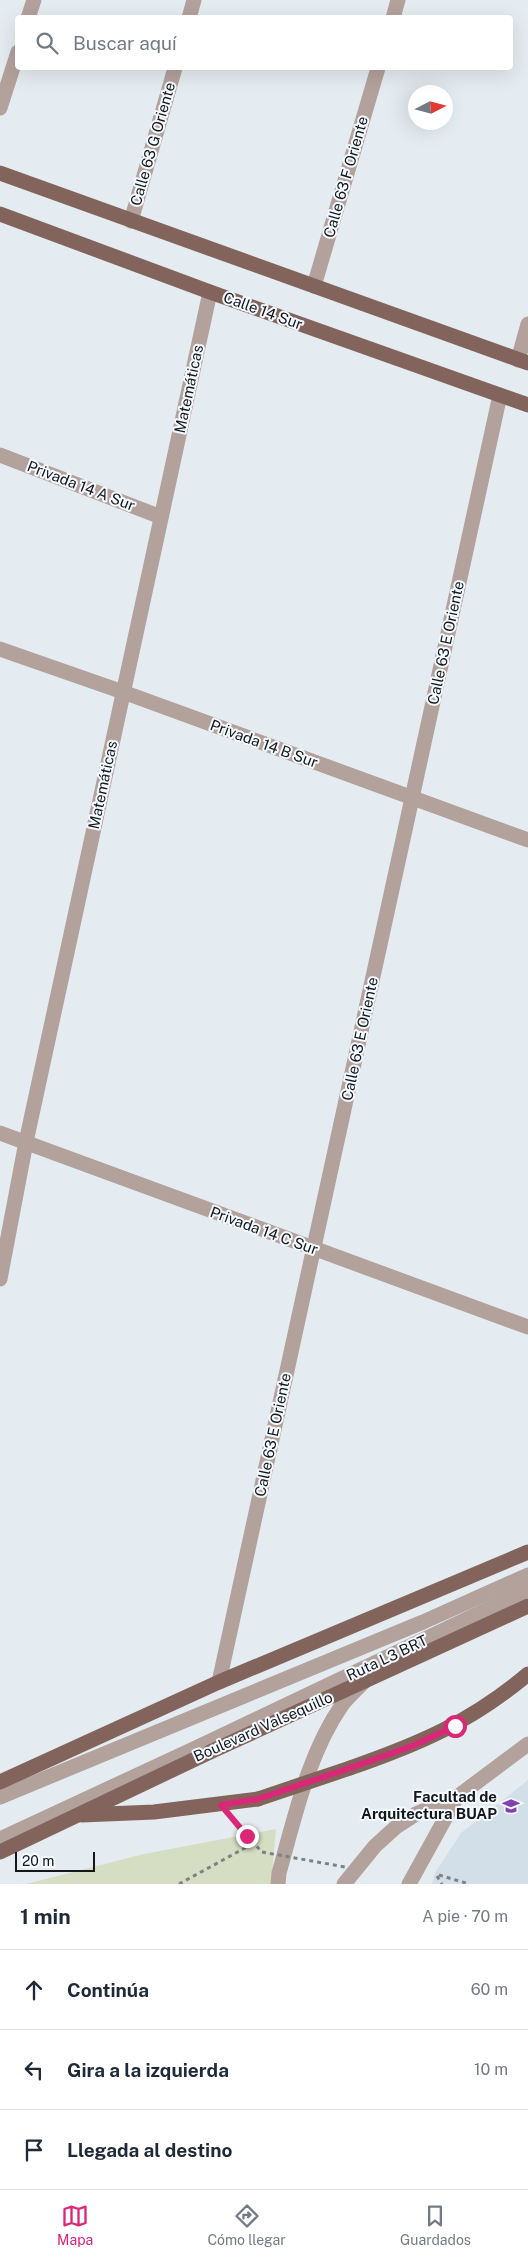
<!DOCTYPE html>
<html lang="es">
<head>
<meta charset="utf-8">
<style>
  :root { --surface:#fff; --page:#f6f6f7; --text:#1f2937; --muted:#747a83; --line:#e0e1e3; --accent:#db2777 }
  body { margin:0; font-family:"Public Sans",sans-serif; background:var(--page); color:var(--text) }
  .compass { position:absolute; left:408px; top:85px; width:45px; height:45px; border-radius:50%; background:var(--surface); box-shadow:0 5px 20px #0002; rotate:84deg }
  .scale { position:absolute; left:15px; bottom:12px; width:80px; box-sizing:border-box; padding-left:5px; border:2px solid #151718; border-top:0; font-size:14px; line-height:18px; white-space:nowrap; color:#151718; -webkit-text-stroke:4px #f3f9fe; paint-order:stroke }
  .stop { position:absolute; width:15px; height:15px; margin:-11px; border:4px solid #db2777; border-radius:50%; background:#fff }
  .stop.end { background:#db2777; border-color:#fff; box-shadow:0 1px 5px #0008 }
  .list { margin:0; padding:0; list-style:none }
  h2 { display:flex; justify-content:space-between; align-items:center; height:65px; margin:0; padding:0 20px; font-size:21px }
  h2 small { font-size:16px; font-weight:400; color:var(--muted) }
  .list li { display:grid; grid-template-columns:32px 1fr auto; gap:15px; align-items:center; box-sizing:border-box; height:80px; padding:0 20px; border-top:1px solid var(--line) }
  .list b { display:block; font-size:19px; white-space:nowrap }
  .list em { font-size:16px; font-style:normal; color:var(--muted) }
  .icon { flex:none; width:28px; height:28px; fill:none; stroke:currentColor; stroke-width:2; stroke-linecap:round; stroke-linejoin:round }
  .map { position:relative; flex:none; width:528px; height:1884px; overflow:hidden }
  .search { position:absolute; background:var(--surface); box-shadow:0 5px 20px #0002; left:15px; right:15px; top:15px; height:55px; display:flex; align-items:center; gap:12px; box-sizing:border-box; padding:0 18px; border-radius:5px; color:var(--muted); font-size:19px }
  .sheet { height:305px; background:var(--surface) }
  nav { display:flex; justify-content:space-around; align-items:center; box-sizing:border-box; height:70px; border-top:1px solid var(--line); background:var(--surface); font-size:14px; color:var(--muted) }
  nav a { display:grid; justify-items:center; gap:2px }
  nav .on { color:var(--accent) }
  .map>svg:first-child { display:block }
  .built { fill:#d2dee8 }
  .green { fill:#d5ddc3 }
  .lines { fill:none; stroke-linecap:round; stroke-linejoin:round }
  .path { stroke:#7d8285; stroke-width:3; stroke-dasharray:4 4; stroke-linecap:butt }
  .minor { stroke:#b3a19c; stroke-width:15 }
  .major { stroke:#82645c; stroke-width:15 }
  .path-bridge { stroke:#7d8285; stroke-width:3; stroke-dasharray:4 4; stroke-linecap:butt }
  .minor-bridge { stroke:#b3a19c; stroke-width:15 }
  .major-bridge { stroke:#82645c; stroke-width:15 }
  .route { stroke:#db2777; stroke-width:6 }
  .labels { text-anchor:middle; stroke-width:4; stroke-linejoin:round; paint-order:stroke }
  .street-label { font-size:15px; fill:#151718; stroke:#f3f9fe }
  .poi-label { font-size:15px; font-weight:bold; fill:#151718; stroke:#f3f9fe; text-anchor:end }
</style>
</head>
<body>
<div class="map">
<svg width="528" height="1884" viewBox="0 0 528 1884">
  <rect width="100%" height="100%" fill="#e5ecf1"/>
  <path class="built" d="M528 1780V1884H432L435 1873 461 1833Z"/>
  <path class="green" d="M276 1829 271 1884H26L144 1854Z"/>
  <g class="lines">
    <g class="path">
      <path d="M235 1823 262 1852"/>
      <path d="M439 1875 469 1884"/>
      <path d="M437 1876 442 1884"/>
      <path d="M179 1884 254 1843"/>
    </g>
    <g class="minor">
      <path d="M28 18 34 0"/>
      <path d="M189 18 194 0"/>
      <path d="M393 18 398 0"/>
      <path d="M0 108 18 52"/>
      <path d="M131 221 175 68"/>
      <path d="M314 286 378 68"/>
      <path d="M518 360 528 324"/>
      <path d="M0 455 161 517"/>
      <path d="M0 649 123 692 528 840"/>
      <path d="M0 1133 528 1327"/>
      <path d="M0 1279 26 1142 210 292"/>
      <path d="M219 1682 500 395"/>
      <path d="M0 1797 423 1622 528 1575"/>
      <path d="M0 1839 200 1746"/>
      <path d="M278 1884 279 1873C295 1817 308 1754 342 1705 349 1696 358 1688 366 1680"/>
      <path d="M344 1884 375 1846 396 1827 416 1814 457 1797 528 1744"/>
      <path d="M409 1884 457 1797"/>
    </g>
    <g class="major">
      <path d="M0 173 528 363"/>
      <path d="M0 214 210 292 528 405"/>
      <path d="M350 1768C419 1744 471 1722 528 1674"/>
      <path d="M0 1782 219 1682 528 1552"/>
      <path d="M82 1815 154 1812 258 1799"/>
      <path d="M0 1852 210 1752"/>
    </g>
    <path class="path-bridge" d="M262 1852 345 1867"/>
    <path class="minor-bridge" d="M200 1746 528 1590"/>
    <g class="major-bridge">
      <path d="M210 1752 528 1606"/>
      <path d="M258 1799 350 1768"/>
    </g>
  </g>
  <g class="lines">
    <path class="route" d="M247 1836 221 1805 258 1799 350 1768 412 1746 455 1726"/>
  </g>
  <defs>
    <g id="university-bare" transform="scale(1.35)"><path d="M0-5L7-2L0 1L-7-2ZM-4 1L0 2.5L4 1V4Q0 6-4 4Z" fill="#8440b3" stroke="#f3f9fe" stroke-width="2.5" paint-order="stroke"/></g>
  </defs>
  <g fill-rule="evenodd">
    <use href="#university-bare" x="511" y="1806"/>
  </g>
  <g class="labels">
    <g class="street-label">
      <text transform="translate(153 144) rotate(-74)" y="5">Calle 63 G Oriente</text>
      <text transform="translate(346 177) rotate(-74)" y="5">Calle 63 F Oriente</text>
      <text transform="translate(263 311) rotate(20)" y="5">Calle 14 Sur</text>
      <text transform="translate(189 389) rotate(-78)" y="5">Matemáticas</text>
      <text transform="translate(81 486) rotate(21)" y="5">Privada 14 A Sur</text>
      <text transform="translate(446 643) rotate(-78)" y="5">Calle 63 E Oriente</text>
      <text transform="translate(264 744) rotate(20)" y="5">Privada 14 B Sur</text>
      <text transform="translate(103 785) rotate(-78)" y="5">Matemáticas</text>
      <text transform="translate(360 1039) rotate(-78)" y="5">Calle 63 E Oriente</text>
      <text transform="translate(264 1231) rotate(20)" y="5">Privada 14 C Sur</text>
      <text transform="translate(273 1435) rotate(-78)" y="5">Calle 63 E Oriente</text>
      <text transform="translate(387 1658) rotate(-25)" y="5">Ruta L3 BRT</text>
      <text transform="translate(263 1727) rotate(-24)" y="5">Boulevard Valsequillo</text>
    </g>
    <g class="poi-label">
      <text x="497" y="1802">Facultad de<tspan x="497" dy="17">Arquitectura BUAP</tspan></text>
    </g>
  </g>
</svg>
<svg class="compass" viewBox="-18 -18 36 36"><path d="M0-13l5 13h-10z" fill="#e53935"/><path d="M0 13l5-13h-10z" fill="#747a83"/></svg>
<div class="scale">20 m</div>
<div class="stop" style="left:455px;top:1726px"></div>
<div class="stop end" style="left:247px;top:1836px"></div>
<div class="search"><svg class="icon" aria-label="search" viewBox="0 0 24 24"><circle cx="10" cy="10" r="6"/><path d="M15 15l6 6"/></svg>Buscar aquí</div>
</div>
<section class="sheet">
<h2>1 min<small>A pie · 70 m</small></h2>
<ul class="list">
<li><svg class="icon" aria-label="ahead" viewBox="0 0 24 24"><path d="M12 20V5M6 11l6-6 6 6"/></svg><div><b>Continúa</b></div><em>60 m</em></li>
<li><svg class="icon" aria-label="left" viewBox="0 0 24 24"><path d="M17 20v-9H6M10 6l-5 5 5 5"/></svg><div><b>Gira a la izquierda</b></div><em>10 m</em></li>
<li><svg class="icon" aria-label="arrive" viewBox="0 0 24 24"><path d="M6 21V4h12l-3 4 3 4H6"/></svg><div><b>Llegada al destino</b></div></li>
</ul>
</section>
<nav>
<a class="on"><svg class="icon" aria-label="map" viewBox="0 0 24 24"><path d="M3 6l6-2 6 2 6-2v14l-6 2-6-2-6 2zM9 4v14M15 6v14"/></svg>Mapa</a>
<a><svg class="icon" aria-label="directions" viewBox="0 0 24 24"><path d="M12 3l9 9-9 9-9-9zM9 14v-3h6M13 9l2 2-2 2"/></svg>Cómo llegar</a>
<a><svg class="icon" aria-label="saved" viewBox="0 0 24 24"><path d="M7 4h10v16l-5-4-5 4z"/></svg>Guardados</a>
</nav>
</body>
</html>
